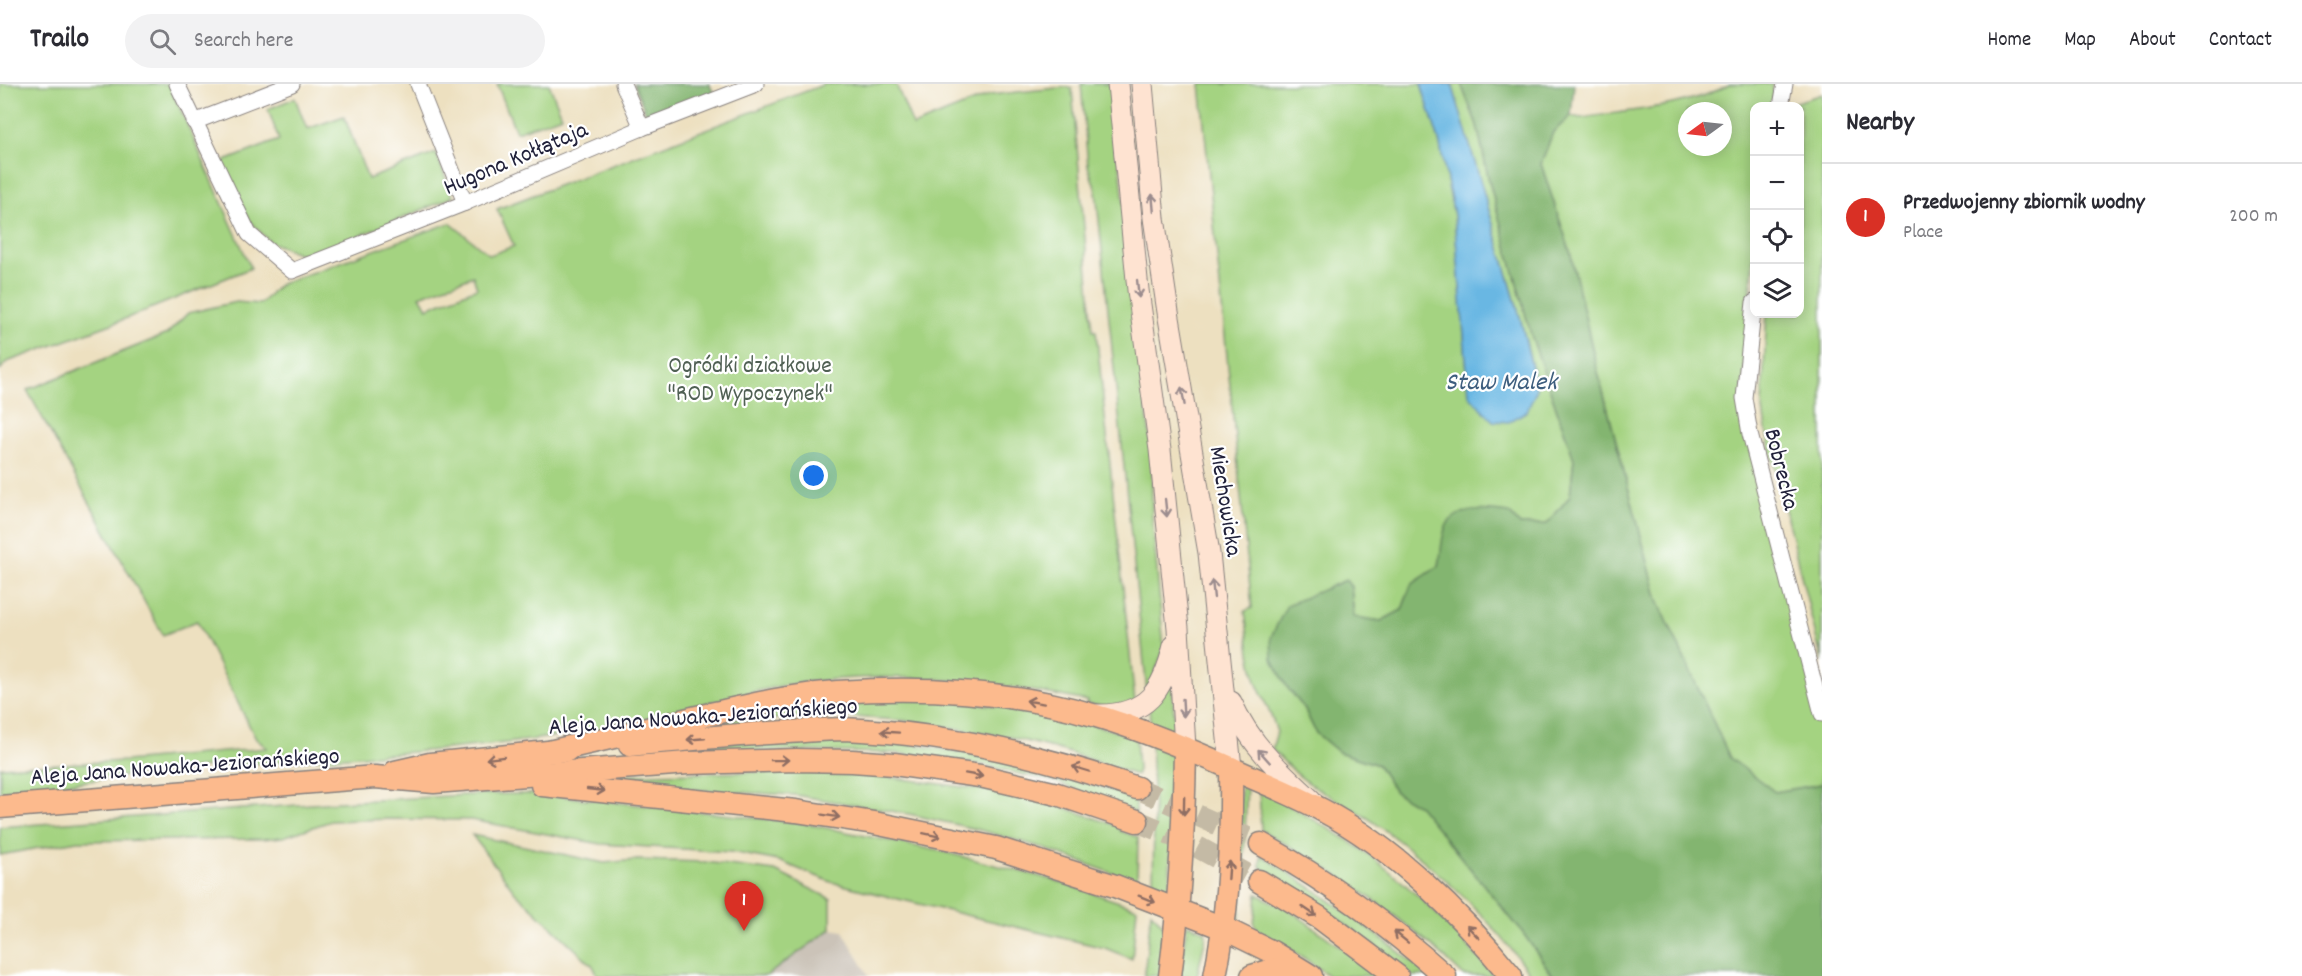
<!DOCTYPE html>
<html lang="en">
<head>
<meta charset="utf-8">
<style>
  :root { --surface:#fff; --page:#f2f2f3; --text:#2b2b33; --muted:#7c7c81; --line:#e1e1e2; --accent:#d93025 }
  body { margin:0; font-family:Dekko,sans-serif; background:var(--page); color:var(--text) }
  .controls { position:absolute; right:18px; top:18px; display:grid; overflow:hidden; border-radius:12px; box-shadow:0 3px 15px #0003 }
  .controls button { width:54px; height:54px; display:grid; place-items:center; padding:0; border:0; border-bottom:2px solid var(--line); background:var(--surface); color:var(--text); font:30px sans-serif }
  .compass { position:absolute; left:1678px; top:18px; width:54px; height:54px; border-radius:50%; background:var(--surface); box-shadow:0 3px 15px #0003; rotate:255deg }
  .you { position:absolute; left:814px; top:392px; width:21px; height:21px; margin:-15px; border:4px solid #fff; border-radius:50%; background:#1a73e8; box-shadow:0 0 0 9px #1a73e833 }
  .badge { display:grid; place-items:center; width:39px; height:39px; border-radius:50%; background:var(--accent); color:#fff; font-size:20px; font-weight:700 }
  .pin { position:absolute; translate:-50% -50px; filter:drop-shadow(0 2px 3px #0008) }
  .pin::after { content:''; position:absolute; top:32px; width:21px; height:18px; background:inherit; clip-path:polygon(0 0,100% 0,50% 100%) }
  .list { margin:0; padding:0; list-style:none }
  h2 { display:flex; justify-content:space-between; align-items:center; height:78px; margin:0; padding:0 24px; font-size:26px }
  h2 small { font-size:20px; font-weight:400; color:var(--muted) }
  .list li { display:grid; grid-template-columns:39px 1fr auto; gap:18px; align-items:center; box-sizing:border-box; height:108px; padding:0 24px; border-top:2px solid var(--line) }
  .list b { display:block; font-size:22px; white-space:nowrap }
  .list p { margin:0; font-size:20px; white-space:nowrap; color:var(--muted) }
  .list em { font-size:20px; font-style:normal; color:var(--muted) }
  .icon { flex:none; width:33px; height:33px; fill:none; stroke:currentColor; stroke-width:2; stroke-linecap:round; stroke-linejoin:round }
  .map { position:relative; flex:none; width:1822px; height:892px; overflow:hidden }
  header { display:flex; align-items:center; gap:36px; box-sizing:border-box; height:84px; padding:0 30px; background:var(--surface); border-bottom:2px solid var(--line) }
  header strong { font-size:28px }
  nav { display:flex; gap:33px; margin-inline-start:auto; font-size:21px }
  .search { width:420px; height:54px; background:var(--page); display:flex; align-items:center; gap:15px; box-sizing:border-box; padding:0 21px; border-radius:33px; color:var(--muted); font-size:22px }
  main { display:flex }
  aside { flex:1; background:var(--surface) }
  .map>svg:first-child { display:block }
  .industrial { fill:#cbc3b8 }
  .green { fill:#a4d381; stroke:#637a5e; stroke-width:1.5; fill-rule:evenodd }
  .forest { fill:#83b56f; stroke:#526c55; stroke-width:1.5 }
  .water { fill:#69b7e3; stroke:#466c8f; stroke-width:1.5 }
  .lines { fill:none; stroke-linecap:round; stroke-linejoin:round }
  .primary-tunnel { stroke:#c4baa5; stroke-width:22; stroke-dasharray:22 11; stroke-linecap:butt }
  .street-casing { stroke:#88817e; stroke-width:17 }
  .secondary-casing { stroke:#88817e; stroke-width:23 }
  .primary-casing { stroke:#88817e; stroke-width:25 }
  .street { stroke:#fff; stroke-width:15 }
  .secondary { stroke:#fee3d1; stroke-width:21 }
  .primary { stroke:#fcba8d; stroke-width:22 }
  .oneway { stroke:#9b8c8e }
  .oneway2 { stroke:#8f6e64 }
  .labels { text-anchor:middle; stroke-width:4.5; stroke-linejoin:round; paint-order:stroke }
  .street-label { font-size:24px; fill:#22223b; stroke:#fff }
  .park-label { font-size:24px; fill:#506054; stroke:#fff }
  .water-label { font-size:26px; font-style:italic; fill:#3e5e7e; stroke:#fff }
</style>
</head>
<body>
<header>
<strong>Trailo</strong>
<div class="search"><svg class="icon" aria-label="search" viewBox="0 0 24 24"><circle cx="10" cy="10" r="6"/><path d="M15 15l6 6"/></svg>Search here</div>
<nav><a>Home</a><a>Map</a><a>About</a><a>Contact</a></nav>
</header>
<main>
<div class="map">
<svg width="1822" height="892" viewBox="0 0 1822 892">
  <rect width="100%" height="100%" fill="#fff"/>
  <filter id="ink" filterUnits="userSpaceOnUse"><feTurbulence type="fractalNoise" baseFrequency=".0167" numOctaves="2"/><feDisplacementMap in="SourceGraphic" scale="12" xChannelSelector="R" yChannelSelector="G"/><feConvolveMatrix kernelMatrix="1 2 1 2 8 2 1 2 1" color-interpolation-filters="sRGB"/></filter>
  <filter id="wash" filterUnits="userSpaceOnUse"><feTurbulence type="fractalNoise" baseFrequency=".008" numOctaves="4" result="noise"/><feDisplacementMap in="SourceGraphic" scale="24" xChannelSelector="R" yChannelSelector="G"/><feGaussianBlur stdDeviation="1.35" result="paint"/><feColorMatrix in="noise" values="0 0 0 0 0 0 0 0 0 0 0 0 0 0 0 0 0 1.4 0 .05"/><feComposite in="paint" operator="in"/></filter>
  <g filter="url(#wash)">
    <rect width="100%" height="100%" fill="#ede0c0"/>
    <path class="industrial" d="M831 845 843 847 869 892H766Z"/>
    <g class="green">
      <path d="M0 0H169L251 184 117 238 7 278 0 286Z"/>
      <path d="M497 0H549L562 32 516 48Z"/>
      <path d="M825 0H896L913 42 990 11 1067 3 1072 5 1093 247H1096L1135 618 1122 624 1086 620 1087 617C989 597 887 584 786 601 714 614 644 639 571 650 451 669 329 673 208 683 138 689 70 701 0 707V683L126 677 267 664 256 655 197 537 163 551 27 306 167 250 188 229 236 218 260 220 280 200 450 139 490 171 514 162 497 125ZM473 192 477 204 427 224 420 212Z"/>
      <path d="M1081 0H1111L1152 374V431L1164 565 1147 609 1096 107 1088 82Z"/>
      <path d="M1200 0H1421L1439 56 1454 131 1469 310 1537 304 1520 233 1452 0H1461L1477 41 1489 97 1532 254 1574 375 1570 412 1547 440 1520 441 1509 429 1446 444 1439 482 1411 501 1402 526 1381 537 1354 533 1351 503 1287 603 1304 624 1316 649 1339 668 1378 681 1395 708 1419 722 1523 849 1553 892H1531C1490 832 1433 781 1375 739 1354 724 1330 714 1309 699 1295 690 1283 677 1272 665L1277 648 1273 636 1256 598 1250 569 1245 527 1252 524Z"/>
      <path d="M1730 0H1772L1774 22H1754V166L1741 326 1822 638V700L1775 708 1730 675 1658 517 1595 277 1570 167 1541 80 1553 48 1571 32 1581 34C1626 27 1692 22 1730 0ZM1687 27H1723V63H1687Z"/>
      <path d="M1822 10V577L1767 352 1762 319 1767 230H1800V22H1793V19Z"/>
      <path d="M295 14 307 45 344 32 368 95 436 69 453 113 308 173 270 158 250 137 220 79 279 56 268 25Z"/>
      <path d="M1172 596 1175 650 1151 644 1149 623Z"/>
      <path d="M930 613 1055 630 1136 653 1138 686 1136 691 1064 667 1014 654 911 637 826 631 782 634 721 643H692L793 621Z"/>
      <path d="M851 656 911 660 1014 677 1136 713V729L1058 699 984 681 895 669 744 666 573 677 572 675 724 658Z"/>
      <path d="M1151 657 1175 669 1169 810 1153 806 1154 732Z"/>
      <path d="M761 688 857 689 1001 708 1051 719 1121 743 1120 747 1138 753 1137 798 1037 762 980 746 909 730 795 711 713 707 591 696 594 691Z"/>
      <path d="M1241 700H1247L1244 774 1239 839 1235 836Z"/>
      <path d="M1259 705C1296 726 1335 746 1369 771 1415 806 1457 848 1494 892H1464C1405 833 1334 786 1261 746Z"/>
      <path d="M486 710H541L802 739 944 768 1054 796 1137 824 1132 875 1105 864 894 814 831 798 779 777 731 768 601 760 471 736 390 735 331 737 283 753 262 755 77 757 0 771V743L339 718Z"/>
      <path d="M472 751 604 779 636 776 705 778 775 787 831 815V845L766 892H598L593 882 515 808Z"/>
      <path d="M1261 771C1321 808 1375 848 1430 892H1412C1364 851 1313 817 1260 783Z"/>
      <path d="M1257 810 1276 820 1280 819 1380 892H1329L1304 874 1258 846 1254 840Z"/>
      <path d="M1151 828 1161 838 1165 847 1164 892H1144Z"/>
      <path d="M1187 840 1205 847 1206 852 1197 892H1179Z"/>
    </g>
    <g class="forest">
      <path d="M634 0H709L714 9 647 32Z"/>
      <path d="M1461 0H1574L1571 32 1553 48 1541 80 1570 167 1595 277 1658 517 1730 674 1775 708 1822 700V892H1553L1523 849 1419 722 1395 708 1378 681 1339 668 1316 649 1304 624 1287 603 1272 574 1271 553 1287 521 1346 496 1351 503 1354 533 1381 537 1402 526 1411 501 1439 482C1441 471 1441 456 1445 445 1454 421 1490 426 1509 429L1520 441 1547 440 1570 412 1574 375 1532 254 1489 97 1477 41Z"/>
    </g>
    <path class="water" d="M1421 0H1452L1520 233 1537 305 1527 327 1509 338 1493 337 1469 311 1454 131 1439 56Z"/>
  </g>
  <g filter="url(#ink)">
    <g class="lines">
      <g class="primary-tunnel">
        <path d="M1137 704 1261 760"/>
        <path d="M1137 737 1192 760 1259 797"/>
      </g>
      <g class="street-casing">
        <g id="street">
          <path d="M177 0 249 150 292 187 465 119 642 44 756 0"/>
          <path d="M418 0 465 119"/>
          <path d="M623 0 642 44"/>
          <path d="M1781 22 1785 0"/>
          <path d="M194 38 292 0"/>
          <path d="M1754 218 1744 314 1750 350 1822 630"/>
        </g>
      </g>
      <g class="secondary-casing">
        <g id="secondary">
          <path d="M1118 0 1138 206 1160 366 1178 544 1185 664"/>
          <path d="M1142 0 1154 134 1168 228 1209 469 1231 684"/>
          <path d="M1231 618C1250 660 1278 686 1311 716"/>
          <path d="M1097 631C1147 632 1163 607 1174 562"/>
        </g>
      </g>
      <g class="primary-casing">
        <g id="primary">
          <path d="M630 661C683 656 736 650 789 648 807 647 826 645 844 645 945 649 1041 671 1137 704"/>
          <path d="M553 667C601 656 649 645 697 633 743 623 790 611 837 608 922 602 1011 607 1093 631 1141 645 1186 664 1231 684 1261 698 1293 710 1322 726 1394 764 1460 829 1511 892"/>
          <path d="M395 688 430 680 567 666"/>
          <path d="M542 701 796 727 874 739 996 764 1115 802 1223 844 1272 868 1311 892"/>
          <path d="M0 723 375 693 434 698 688 679 796 676 852 677 894 680 980 692 1057 710 1137 737"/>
          <path d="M1261 760C1328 797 1388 841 1445 892"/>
          <path d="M1259 797 1320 834 1397 892"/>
          <path d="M1170 892C1180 816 1184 741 1185 664"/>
          <path d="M1215 892C1229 824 1232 754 1231 684"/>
          <path d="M1252 892 1276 885 1303 890"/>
        </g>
      </g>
      <use href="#street" class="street"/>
      <use href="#secondary" class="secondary"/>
      <use href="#primary" class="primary"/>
    </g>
    <defs><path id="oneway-shaft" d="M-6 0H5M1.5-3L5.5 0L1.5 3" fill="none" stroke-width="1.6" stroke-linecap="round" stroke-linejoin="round" transform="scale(1.5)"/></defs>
    <g class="oneway">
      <use href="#oneway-shaft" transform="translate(1153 119) rotate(-95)"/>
      <use href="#oneway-shaft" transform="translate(1138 205) rotate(84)"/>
      <use href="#oneway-shaft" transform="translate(1183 312) rotate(-100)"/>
      <use href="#oneway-shaft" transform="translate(1166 424) rotate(84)"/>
      <use href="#oneway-shaft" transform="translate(1213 505) rotate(-96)"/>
      <use href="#oneway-shaft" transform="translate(1183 624) rotate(87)"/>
      <use href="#oneway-shaft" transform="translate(1264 672) rotate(-132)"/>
    </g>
    <g class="oneway2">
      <use href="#oneway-shaft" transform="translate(1035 618) rotate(-170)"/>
      <use href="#oneway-shaft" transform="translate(890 648) rotate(-176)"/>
      <use href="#oneway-shaft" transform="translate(696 655) rotate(175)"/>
      <use href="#oneway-shaft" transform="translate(495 674) rotate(173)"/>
      <use href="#oneway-shaft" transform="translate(780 676) rotate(-1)"/>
      <use href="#oneway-shaft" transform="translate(1081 685) rotate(-163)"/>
      <use href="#oneway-shaft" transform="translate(974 691) rotate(10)"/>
      <use href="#oneway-shaft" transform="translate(596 706) rotate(6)"/>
      <use href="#oneway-shaft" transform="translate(1184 722) rotate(91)"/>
      <use href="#oneway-shaft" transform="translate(831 732) rotate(9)"/>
      <use href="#oneway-shaft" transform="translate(932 751) rotate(12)"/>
      <use href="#oneway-shaft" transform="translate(1229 786) rotate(-86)"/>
      <use href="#oneway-shaft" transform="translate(1147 815) rotate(22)"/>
      <use href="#oneway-shaft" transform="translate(1309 827) rotate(34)"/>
      <use href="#oneway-shaft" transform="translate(1473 848) rotate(-134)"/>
      <use href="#oneway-shaft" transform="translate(1401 853) rotate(-141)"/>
    </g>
  </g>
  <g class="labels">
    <g class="street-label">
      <text transform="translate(515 73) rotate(-23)" y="8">Hugona Kołłątaja</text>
      <text transform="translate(1783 385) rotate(76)" y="8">Bobrecka</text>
      <text transform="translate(1227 417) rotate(81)" y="8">Miechowicka</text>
      <text transform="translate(703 631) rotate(-4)" y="8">Aleja Jana Nowaka-Jeziorańskiego</text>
      <text transform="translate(185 681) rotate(-4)" y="8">Aleja Jana Nowaka-Jeziorańskiego</text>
    </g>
    <g class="park-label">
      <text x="750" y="288">Ogródki działkowe<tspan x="750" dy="28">"ROD Wypoczynek"</tspan></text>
    </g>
    <g class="water-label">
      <text x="1501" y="305">Staw Malek</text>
    </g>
  </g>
</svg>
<div class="controls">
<button>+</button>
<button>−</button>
<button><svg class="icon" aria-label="locate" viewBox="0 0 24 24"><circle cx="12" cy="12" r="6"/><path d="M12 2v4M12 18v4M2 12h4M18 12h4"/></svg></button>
<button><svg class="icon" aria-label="layers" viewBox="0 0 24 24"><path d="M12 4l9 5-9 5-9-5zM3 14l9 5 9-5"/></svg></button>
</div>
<svg class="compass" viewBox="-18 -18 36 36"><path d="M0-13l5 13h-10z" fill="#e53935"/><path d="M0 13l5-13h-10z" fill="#7c7c81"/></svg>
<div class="you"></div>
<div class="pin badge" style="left:744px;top:847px">1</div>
</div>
<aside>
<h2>Nearby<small></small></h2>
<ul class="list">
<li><span class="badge">1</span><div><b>Przedwojenny zbiornik wodny</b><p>Place</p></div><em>200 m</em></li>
</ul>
</aside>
</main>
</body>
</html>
